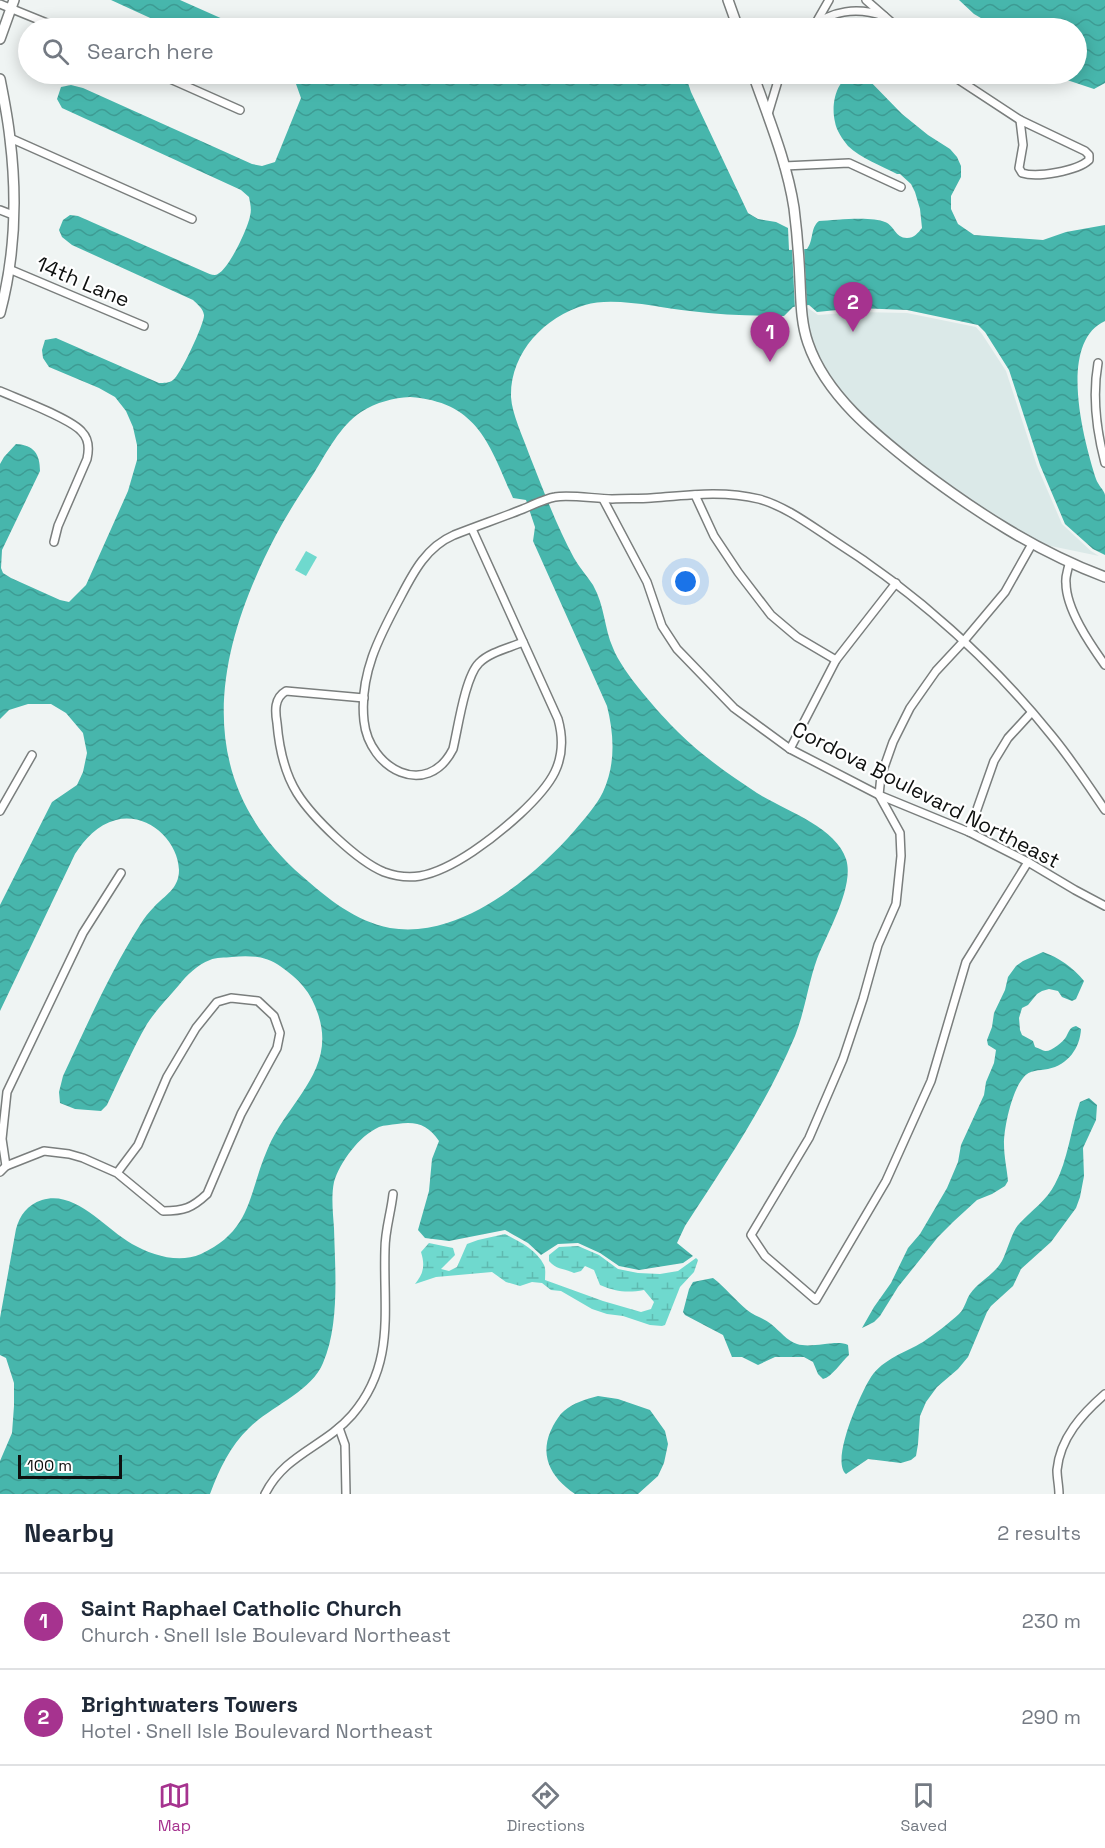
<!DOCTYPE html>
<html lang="en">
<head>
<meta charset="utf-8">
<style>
  :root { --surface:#fff; --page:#f6f6f7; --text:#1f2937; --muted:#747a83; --line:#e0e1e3; --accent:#a6338f }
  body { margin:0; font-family:"Space Grotesk",sans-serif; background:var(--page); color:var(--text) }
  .scale { position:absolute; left:18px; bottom:15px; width:104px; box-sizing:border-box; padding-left:6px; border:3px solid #0e100f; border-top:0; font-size:16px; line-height:21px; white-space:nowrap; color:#0e100f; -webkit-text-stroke:4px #fff; paint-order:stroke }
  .you { position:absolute; left:686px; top:582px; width:21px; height:21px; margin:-15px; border:4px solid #fff; border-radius:50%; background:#1a73e8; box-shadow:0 0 0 9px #1a73e833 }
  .badge { display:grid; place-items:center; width:39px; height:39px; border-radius:50%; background:var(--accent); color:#fff; font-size:20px; font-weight:700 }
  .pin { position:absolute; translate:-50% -50px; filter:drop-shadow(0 2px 3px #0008) }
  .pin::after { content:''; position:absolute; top:32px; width:21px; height:18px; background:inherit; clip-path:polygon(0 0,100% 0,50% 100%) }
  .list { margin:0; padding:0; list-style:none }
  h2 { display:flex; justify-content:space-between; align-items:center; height:78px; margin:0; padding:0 24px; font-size:26px }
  h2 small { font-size:20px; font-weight:400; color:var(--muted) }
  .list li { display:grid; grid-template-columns:39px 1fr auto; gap:18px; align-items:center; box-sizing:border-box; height:96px; padding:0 24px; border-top:2px solid var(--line) }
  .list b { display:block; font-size:22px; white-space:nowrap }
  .list p { margin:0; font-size:20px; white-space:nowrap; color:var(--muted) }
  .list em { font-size:20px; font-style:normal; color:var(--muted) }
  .icon { flex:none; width:33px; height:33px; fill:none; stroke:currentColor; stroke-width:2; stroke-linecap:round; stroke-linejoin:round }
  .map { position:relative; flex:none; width:1105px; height:1494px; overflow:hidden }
  .search { position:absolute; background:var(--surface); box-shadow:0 3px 15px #0003; left:18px; right:18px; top:18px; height:66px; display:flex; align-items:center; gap:15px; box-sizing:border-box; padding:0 21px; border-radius:33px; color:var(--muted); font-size:22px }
  .sheet { height:270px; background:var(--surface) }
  nav { display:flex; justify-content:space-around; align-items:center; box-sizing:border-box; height:84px; border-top:2px solid var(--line); background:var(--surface); font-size:16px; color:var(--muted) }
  nav a { display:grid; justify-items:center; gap:3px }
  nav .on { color:var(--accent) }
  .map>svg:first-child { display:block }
  .built { fill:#dbe9e8 }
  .grass { fill:#6fd9ce }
  .wetland { fill:url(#wetland-marsh) }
  .water { fill:url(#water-waves); fill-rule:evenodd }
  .pier { fill:#eff4f3 }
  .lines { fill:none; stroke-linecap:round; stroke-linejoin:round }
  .street-casing { stroke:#7a7e7d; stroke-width:10 }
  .secondary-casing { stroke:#7a7e7d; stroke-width:12 }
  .street { stroke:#fff; stroke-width:7 }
  .secondary { stroke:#fff; stroke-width:9 }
  .labels { text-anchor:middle; stroke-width:4.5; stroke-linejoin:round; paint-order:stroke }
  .street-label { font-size:21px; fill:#0e100f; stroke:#fff }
</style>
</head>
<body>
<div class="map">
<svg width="1105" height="1494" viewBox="0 0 1105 1494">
  <defs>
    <pattern id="wetland-marsh" width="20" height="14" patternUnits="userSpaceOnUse" patternTransform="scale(1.5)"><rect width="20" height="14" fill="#6fd9ce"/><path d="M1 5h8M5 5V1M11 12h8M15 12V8" fill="none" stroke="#5fb9b0"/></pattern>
    <pattern id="water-waves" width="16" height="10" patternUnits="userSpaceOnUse" patternTransform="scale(1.5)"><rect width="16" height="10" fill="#47b6ac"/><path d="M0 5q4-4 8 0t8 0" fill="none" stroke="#3d9b93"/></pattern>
  </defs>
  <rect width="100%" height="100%" fill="#eff4f3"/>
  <path class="built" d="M805 308H808L818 315 857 312 907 313 976 327 982 334 1006 371 1037 466 1062 524 1091 551 1099 556 1041 544 991 516 947 486 872 428 844 396 825 370 817 355 809 335Z"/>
  <path class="grass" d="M306 551 317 557 306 576 295 570Z"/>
  <path class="wetland" d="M505 1234C518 1241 537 1250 544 1265 546 1269 545 1275 545 1280L603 1301 641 1312 651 1309 654 1302 644 1290C628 1293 616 1292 600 1285L594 1270 585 1266 581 1271 574 1273C563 1268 557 1270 549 1261V1255L559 1247 578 1246 599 1255 618 1269 638 1273 660 1274 678 1271 696 1258 698 1260 694 1272 680 1287 665 1325 662 1326 650 1325 623 1316 607 1314 592 1309 561 1291 551 1290 542 1283 532 1282 520 1286 506 1282 492 1272 436 1277 415 1284C424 1273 425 1265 421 1252L429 1243 453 1248 455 1255 441 1269 449 1271 457 1267 467 1244 478 1240Z"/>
  <g class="water">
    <path d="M111 0H180L243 28H172Z"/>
    <path d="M959 0H1105V83L1094 89 1067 80 1063 74H1076V28H998L974 14Z"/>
    <path d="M444 20 486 25 496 28H398C413 23 429 24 444 20Z"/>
    <path d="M278 74H685L691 92 748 213 758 219 776 222 788 228 789 250 807 249C814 240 810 228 819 221 835 220 872 216 885 222 895 226 895 238 907 238 914 238 918 233 922 228L920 209 915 192 911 184 900 174H897C882 166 860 158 848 146 843 140 836 130 835 122 830 102 838 70 863 74L902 114 928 135 950 149 957 157 961 166V177L951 196V209L958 224 974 235 1043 240 1066 232 1105 225V321C1057 343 1084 441 1096 479 1098 485 1104 490 1105 495 1105 501 1105 508 1105 514 1105 528 1105 541 1105 555L1093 549 1065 524 1040 465 1009 370 985 332 978 325 907 310 857 308 817 312 809 305 793 307 784 316C753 316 721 315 690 311 661 308 613 296 585 305 544 317 510 353 511 397 512 414 523 437 529 454 543 489 556 525 574 558 579 567 587 576 593 585 605 606 604 628 613 648 622 672 660 714 678 732 702 756 730 775 757 793 784 810 836 827 846 859 855 886 827 933 817 959 808 984 805 1011 795 1036 766 1105 726 1163 685 1226L677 1243 693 1256 683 1263 639 1270 619 1266 600 1253 578 1243 558 1244 541 1255 528 1243 505 1230 449 1241 425 1238 418 1230 429 1191 432 1159 439 1141C428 1125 417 1121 397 1124 391 1125 384 1125 379 1127 359 1136 340 1162 334 1182 331 1196 333 1214 334 1228 335 1269 340 1324 323 1363 311 1392 271 1406 249 1428 230 1446 219 1470 210 1494H0V1461L12 1433 14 1406V1383L6 1358 0 1355V1318L16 1229C20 1215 27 1205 42 1200 76 1190 104 1228 132 1244 152 1255 178 1264 201 1254 253 1230 248 1193 268 1148 288 1101 337 1070 318 1014 311 992 299 979 280 966 266 956 249 955 232 957 225 958 216 957 210 960 197 965 187 975 179 985 168 998 156 1010 147 1024 132 1050 120 1078 107 1105L101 1111 75 1109 60 1103 59 1092 63 1076C87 1025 110 972 140 925 144 918 149 912 154 907 165 895 179 889 179 870 178 840 147 812 116 820 97 825 85 839 75 854L0 1011V905L52 802 77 785 83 772 87 753 83 733 66 713 51 704H28L9 710 0 719V464L4 457 16 444C34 445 40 454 40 471L2 550 1 568 3 573 11 578 60 600 69 602 86 585 128 491 137 460V445L133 427 126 411 115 397 99 388 49 367 43 358 42 350 45 340 56 338 159 383C163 383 170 383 173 380 180 376 205 322 204 315 203 308 197 304 193 300L72 245 62 237 59 230 63 220 70 215 78 216 205 272C208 273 211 275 215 275 227 274 248 228 250 216 252 209 250 203 249 197L241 190 62 108 57 99 61 87 71 85 83 88 252 164 262 166 275 162 301 98 296 84ZM410 397C478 402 489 444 513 498L526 500 535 527 533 541 607 706C614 734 616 764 603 792 596 806 585 818 575 830 543 867 495 908 447 923 429 929 409 931 390 928 355 921 328 899 302 876 190 778 214 653 276 535 287 514 301 493 314 473 327 452 340 426 361 412 377 402 393 398 410 397Z"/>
    <path d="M1043 952C1058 957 1074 968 1084 981L1076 999 1072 1001 1062 997 1058 991 1049 989 1042 991 1037 994 1028 1005 1022 1008 1019 1018 1020 1030 1022 1035 1033 1041 1035 1047C1036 1047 1044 1051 1045 1051 1051 1052 1063 1042 1066 1037 1070 1030 1069 1028 1076 1026L1081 1029C1080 1048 1068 1065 1048 1069 1039 1071 1030 1069 1023 1078 1012 1091 1004 1127 1004 1144 1004 1157 1007 1169 1008 1181L1005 1186 992 1194 977 1200 953 1222 938 1237 898 1287 880 1316 874 1322 862 1328 874 1307 891 1283 908 1248 920 1234 947 1188 958 1162 961 1145 984 1095 986 1082 994 1063 996 1050 988 1045 987 1040 992 1027 994 1013 1005 990 1008 977 1016 966 1023 961Z"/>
    <path d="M1089 1098 1097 1105 1096 1120 1083 1148 1084 1176 1080 1197 1076 1208 1051 1242 1021 1269 1013 1286 991 1306 987 1312 968 1357 958 1369 937 1387 926 1402 920 1416 918 1444 916 1456 911 1460 901 1463 868 1459 846 1474C830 1461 861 1392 871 1377 883 1359 906 1352 923 1342 935 1334 949 1323 959 1314 965 1308 966 1300 970 1294 979 1281 994 1275 1002 1261 1007 1252 1012 1231 1019 1224 1031 1211 1047 1200 1055 1184 1068 1160 1071 1128 1080 1102Z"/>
    <path d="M713 1278C725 1287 735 1300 747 1310 754 1316 764 1318 771 1324 780 1331 787 1341 797 1344 812 1349 837 1339 848 1345L849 1355C841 1362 832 1377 823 1379L818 1374 813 1362 804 1357H775L758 1365 742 1357H732L723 1335 685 1315 683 1312 689 1289 693 1282Z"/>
    <path d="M598 1396 618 1399 650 1410 665 1431 668 1444 664 1463 658 1476 638 1494H575C550 1477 538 1454 553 1426 556 1421 559 1415 564 1411 573 1403 586 1399 598 1396Z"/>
  </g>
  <path class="pier" d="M804 246 807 308 795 310 792 247Z"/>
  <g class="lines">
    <g class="street-casing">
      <g id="street">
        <path d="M866 0 898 28"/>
        <path d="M0 4 59 28"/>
        <path d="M817 21 829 0"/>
        <path d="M810 28C832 10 858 7 884 16"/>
        <path d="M159 74 240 110"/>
        <path d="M950 74 1020 120"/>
        <path d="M768 114 780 74"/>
        <path d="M1020 120 1085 151 1089 155V160C1077 171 1037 178 1022 173L1019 168 1023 145Z"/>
        <path d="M10 138 192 219"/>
        <path d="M784 166 849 163 901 187"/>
        <path d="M0 210 13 215"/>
        <path d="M9 269 144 326"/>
        <path d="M1098 363C1092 397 1096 429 1105 463"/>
        <path d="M0 391C18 399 72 419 82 432 89 439 89 450 87 459L58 526 54 542"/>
        <path d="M695 495 714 536 738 572 771 615 797 637 836 660"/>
        <path d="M603 499 647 582 662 626 677 649 734 708 790 749 879 795 969 832 1028 862 1075 890 1105 906"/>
        <path d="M1069 564C1068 570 1065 577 1066 583 1066 609 1090 644 1105 665"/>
        <path d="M523 642C509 648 490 652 479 663 465 677 458 728 453 749 427 800 369 769 364 721 359 675 379 637 400 598 413 573 426 547 454 535 477 526 500 518 523 509 533 505 544 499 555 497 569 494 596 499 612 499 625 498 638 499 651 498 688 495 723 490 759 499 785 506 810 525 833 540 915 592 991 660 1052 736 1071 759 1088 785 1105 810"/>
        <path d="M364 698 286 691C274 698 275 711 277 723 279 747 284 772 297 793 312 817 357 861 384 872 395 876 408 878 420 876 453 870 495 837 520 814 550 786 570 762 558 719L472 529"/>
        <path d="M790 749 836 660 896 583"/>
        <path d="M0 811 32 755"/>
        <path d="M969 832 994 761 1008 738 1031 713"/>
        <path d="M1028 862 966 962 931 1081 886 1181 816 1300 765 1256 751 1235 809 1138 843 1059 863 999 878 945 896 904 901 856 900 833 879 795 881 776 893 742 910 708 936 671 963 642 1005 592 1032 544"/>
        <path d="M6 1166 2 1139 7 1092 83 933 121 873"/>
        <path d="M0 1172 6 1166 44 1151 69 1154 83 1158 117 1173 163 1211C184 1211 192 1208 207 1194L241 1114 277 1048 280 1033 274 1016 258 1001 231 998 217 1002 196 1028 167 1077 138 1145 117 1173"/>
        <path d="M339 1428 345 1445 346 1494"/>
        <path d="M265 1494C285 1454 324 1447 352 1415 396 1364 383 1310 385 1249 385 1230 391 1213 393 1194"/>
        <path d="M1059 1494C1059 1486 1057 1478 1057 1470 1060 1438 1082 1414 1105 1394"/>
      </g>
    </g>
    <g class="secondary-casing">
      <g id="secondary">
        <path d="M728 0 738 28"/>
        <path d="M0 39 14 0"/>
        <path d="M753 74C768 117 787 162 794 208 797 232 799 256 800 281 801 302 801 323 808 343 826 396 876 435 918 468 976 512 1036 551 1105 577"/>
        <path d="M0 79C4 99 8 119 10 139 17 196 15 257 0 313"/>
      </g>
    </g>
    <use href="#street" class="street"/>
    <use href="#secondary" class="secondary"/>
  </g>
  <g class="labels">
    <g class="street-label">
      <text transform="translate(83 282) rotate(23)" y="7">14th Lane</text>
      <text transform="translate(926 795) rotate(27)" y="7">Cordova Boulevard Northeast</text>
    </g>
  </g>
</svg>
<div class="scale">100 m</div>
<div class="you"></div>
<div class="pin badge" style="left:770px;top:362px">1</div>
<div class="pin badge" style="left:853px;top:332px">2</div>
<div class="search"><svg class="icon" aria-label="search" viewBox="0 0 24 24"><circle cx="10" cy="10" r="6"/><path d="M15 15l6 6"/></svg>Search here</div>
</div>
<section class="sheet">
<h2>Nearby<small>2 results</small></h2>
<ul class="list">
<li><span class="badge">1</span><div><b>Saint Raphael Catholic Church</b><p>Church · Snell Isle Boulevard Northeast</p></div><em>230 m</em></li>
<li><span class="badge">2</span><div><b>Brightwaters Towers</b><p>Hotel · Snell Isle Boulevard Northeast</p></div><em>290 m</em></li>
</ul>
</section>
<nav>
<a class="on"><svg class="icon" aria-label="map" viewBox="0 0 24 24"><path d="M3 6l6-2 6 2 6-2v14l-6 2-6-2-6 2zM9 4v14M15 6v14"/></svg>Map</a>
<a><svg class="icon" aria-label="directions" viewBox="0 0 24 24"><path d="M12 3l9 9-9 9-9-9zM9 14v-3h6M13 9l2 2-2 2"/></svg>Directions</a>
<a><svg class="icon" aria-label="saved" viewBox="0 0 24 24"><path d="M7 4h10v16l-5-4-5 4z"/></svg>Saved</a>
</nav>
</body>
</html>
